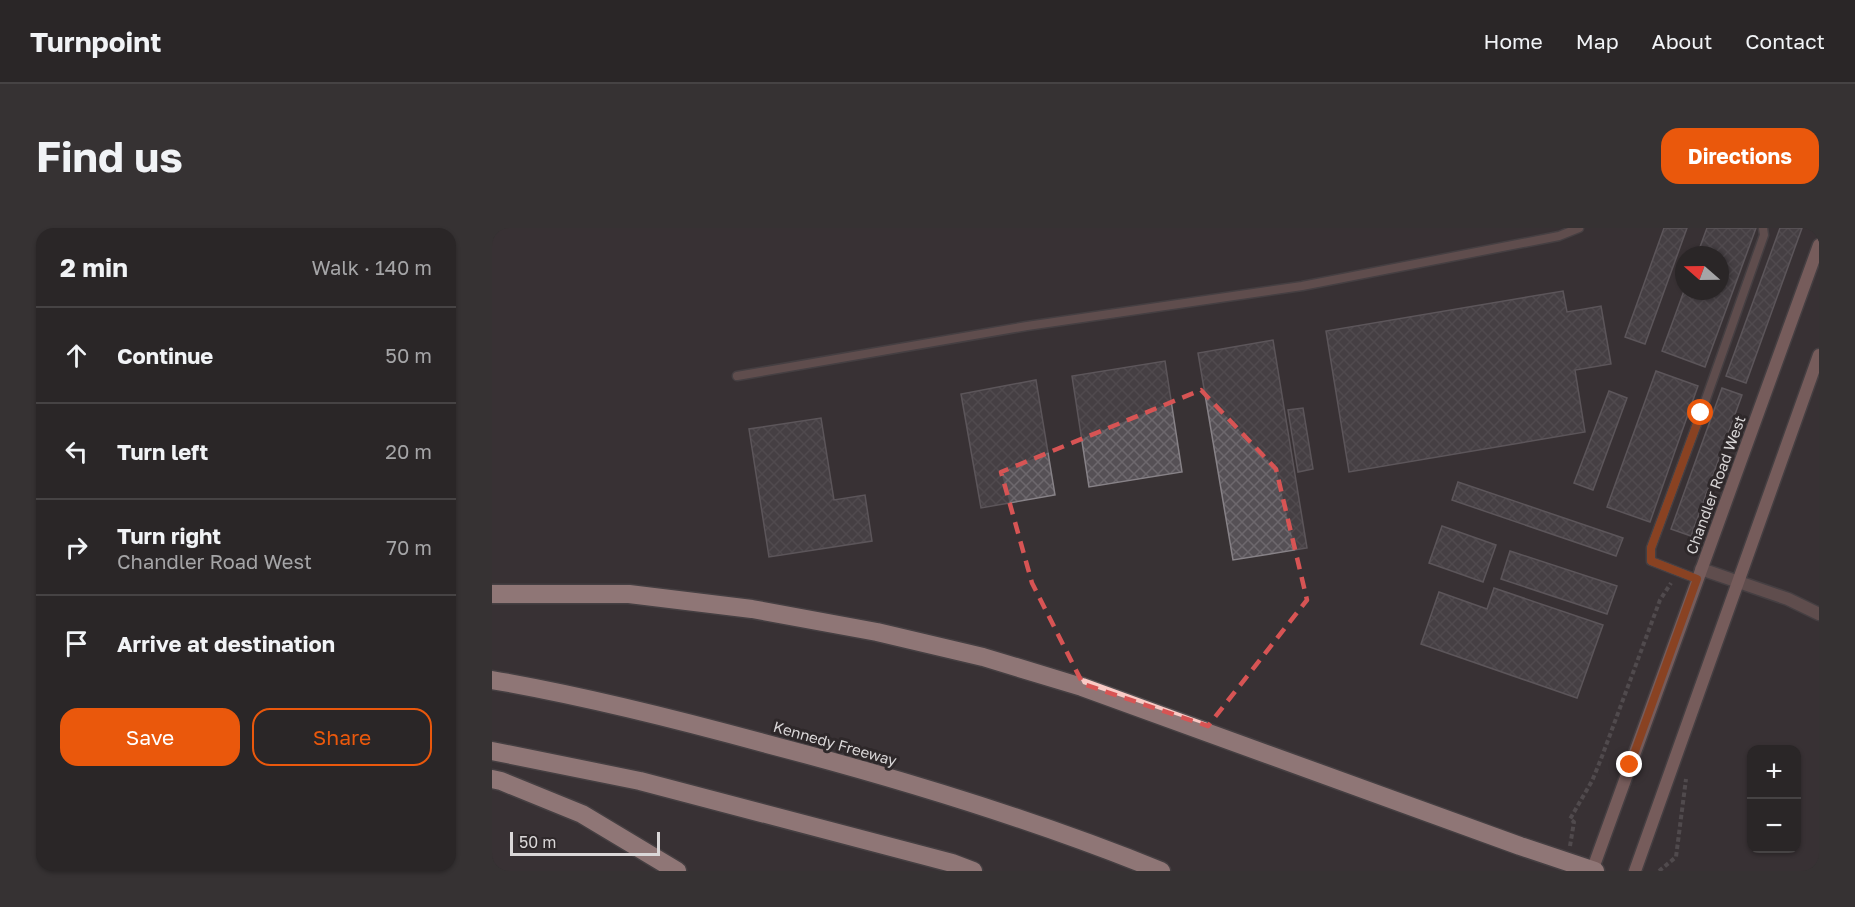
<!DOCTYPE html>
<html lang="en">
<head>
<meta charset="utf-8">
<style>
  :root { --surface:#2a2627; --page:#363233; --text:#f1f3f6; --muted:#a5a5a7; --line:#464344; --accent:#ea580c }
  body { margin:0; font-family:"Golos Text",sans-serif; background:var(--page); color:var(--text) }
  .controls { position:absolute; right:18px; bottom:18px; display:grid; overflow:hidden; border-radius:12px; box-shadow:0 2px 4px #0004 }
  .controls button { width:54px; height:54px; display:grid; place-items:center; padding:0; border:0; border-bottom:2px solid var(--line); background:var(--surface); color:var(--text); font:30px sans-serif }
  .compass { position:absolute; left:1183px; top:18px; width:54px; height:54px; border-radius:50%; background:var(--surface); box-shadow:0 2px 4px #0004; rotate:290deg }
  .scale { position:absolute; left:18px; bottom:15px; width:150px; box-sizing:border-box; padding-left:6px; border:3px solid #dad7d8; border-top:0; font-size:16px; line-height:21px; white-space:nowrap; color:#dad7d8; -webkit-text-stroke:4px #2e282a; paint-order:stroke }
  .stop { position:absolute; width:18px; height:18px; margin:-14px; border:4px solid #ea580c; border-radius:50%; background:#fff }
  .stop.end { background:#ea580c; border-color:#fff; box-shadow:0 2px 6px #0008 }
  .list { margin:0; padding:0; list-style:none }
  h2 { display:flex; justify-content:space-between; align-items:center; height:78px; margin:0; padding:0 24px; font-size:26px }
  h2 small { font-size:20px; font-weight:400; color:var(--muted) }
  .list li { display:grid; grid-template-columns:39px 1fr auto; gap:18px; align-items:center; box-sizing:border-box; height:96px; padding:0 24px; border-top:2px solid var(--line) }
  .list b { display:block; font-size:22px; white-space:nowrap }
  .list p { margin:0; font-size:20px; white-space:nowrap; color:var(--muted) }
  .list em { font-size:20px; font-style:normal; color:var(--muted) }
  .actions { display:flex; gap:12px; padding:18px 24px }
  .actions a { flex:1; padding:14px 0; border:2px solid var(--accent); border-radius:18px; text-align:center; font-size:21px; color:var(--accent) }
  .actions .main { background:var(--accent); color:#fff }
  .icon { flex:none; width:33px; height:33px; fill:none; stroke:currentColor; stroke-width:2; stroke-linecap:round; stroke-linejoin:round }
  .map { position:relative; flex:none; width:1327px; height:643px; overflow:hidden; border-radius:18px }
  header { display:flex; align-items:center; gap:36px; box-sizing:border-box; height:84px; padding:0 30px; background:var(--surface); border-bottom:2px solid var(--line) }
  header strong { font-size:28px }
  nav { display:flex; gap:33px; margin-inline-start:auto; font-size:21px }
  .intro { display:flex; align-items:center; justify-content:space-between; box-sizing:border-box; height:144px; padding:0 36px }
  h1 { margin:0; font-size:42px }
  .button { padding:15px 27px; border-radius:18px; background:var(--accent); color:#fff; font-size:21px; font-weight:700 }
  main { display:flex; gap:36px; padding:0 36px }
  aside { flex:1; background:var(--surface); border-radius:18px; box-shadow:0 2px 4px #0004 }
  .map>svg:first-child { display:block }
  .building { fill:url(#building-cross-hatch); stroke:#878287; stroke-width:1.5 }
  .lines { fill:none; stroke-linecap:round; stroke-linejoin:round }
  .service-casing { stroke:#555052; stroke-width:11 }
  .minor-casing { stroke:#555052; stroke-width:15 }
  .secondary-casing { stroke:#555052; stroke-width:15 }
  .motorway-casing { stroke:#555052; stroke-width:21 }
  .path { stroke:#6d686a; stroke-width:4; stroke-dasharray:4.5 3; stroke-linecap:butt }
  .service { stroke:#8f6f6c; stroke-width:8 }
  .minor { stroke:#8f6f6c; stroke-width:12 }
  .secondary { stroke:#c2908b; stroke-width:12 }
  .motorway { stroke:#f9cac5; stroke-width:18 }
  .route { stroke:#ea580c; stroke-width:8 }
  .marked { fill:none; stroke:#d75454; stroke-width:4.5; stroke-dasharray:12 8; stroke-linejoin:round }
  .labels { text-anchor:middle; stroke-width:6; stroke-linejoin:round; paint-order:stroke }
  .street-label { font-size:15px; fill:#dad7d8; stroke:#2e282a }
</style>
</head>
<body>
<header>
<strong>Turnpoint</strong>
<nav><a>Home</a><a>Map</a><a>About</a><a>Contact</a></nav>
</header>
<div class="intro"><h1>Find us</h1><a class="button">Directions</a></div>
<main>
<aside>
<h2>2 min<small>Walk · 140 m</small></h2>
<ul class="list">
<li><svg class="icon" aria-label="ahead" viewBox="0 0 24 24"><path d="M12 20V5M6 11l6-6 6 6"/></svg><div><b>Continue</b></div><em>50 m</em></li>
<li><svg class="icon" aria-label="left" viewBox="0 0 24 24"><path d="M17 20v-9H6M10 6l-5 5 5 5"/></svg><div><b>Turn left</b></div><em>20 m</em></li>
<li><svg class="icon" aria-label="right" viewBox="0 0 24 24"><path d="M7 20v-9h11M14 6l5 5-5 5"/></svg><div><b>Turn right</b><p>Chandler Road West</p></div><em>70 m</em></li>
<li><svg class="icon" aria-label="arrive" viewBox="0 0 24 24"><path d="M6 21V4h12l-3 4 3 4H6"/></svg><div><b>Arrive at destination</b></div></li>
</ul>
<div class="actions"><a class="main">Save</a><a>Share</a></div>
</aside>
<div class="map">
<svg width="1327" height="643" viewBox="0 0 1327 643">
  <defs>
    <pattern id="building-cross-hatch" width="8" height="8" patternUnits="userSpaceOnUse" patternTransform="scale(1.5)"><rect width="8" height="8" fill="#555055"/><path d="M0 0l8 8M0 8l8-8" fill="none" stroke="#6d686d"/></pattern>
  </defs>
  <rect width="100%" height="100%" fill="#383234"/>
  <g class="building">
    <path d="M1172 0H1195L1153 116 1133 109Z"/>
    <path d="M1215 0H1264L1213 139 1170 123 1192 63H1228V27H1205Z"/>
    <path d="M1288 0H1310L1254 155 1234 148Z"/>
    <path d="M1071 63 1075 84 1109 78 1119 136 1083 142 1093 204 857 244 834 103Z"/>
    <path d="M781 112 815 320 741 332 706 125Z"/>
    <path d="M673 133 690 244 597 259 580 148Z"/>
    <path d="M1164 143 1206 158 1158 294 1115 279Z"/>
    <path d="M544 152 563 267 489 280 469 166Z"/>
    <path d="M1230 160 1250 167 1199 308 1179 301Z"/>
    <path d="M1117 163 1135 170 1101 262 1082 255Z"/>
    <path d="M811 180 821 241 806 244 796 182Z"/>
    <path d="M329 190 342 272 373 267 380 313 277 329 257 201Z"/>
    <path d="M966 254 1131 310 1124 328 960 272Z"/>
    <path d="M950 298 1004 317 991 354 937 335Z"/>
    <path d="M1018 323 1125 358 1115 386 1009 351Z"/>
    <path d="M1002 360 1111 397 1085 470 929 416 947 364 995 381Z"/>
  </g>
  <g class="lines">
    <g class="service-casing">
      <g id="service">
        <path d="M245 148 535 98 810 58 1067 8 1087 0"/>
        <path d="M1205 351 1159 333V320L1209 185 1272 7 1271 0"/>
      </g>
    </g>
    <g class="minor-casing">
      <path id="minor" d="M1209 341 1296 371 1327 386"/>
    </g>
    <g class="secondary-casing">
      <g id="secondary">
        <path d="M1100 643 1327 17"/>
        <path d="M1143 643 1327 127"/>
      </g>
    </g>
    <g class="motorway-casing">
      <g id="motorway">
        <path d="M0 366H137L260 381 385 404 491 429 590 459 1028 618 1103 643"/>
        <path d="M0 452C93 468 184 491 275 516 409 551 541 591 669 643"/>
        <path d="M0 523 148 553 460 635 481 643"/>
        <path d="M0 551 9 553 90 586 185 643"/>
      </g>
    </g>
    <g class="path">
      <path d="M1078 618 1082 594 1078 591 1100 553 1109 531 1168 372 1179 355"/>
      <path d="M1167 643 1184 629 1194 551"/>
    </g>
    <use href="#service" class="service"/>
    <use href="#minor" class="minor"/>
    <use href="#secondary" class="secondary"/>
    <use href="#motorway" class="motorway"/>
  </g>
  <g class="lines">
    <path class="route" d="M1138 537 1205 351 1159 333V320L1209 185"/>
  </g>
  <path d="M0 0H1327V643H0ZM709 162 784 241 815 372 716 498 591 456 540 355 509 244Z" fill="#383234" fill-opacity=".55" fill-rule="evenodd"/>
  <path class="marked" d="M709 162 784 241 815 372 716 498 591 456 540 355 509 244Z"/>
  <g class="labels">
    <g class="street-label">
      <text transform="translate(1224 257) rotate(-70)" y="5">Chandler Road West</text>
      <text transform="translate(343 516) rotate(16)" y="5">Kennedy Freeway</text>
    </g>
  </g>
</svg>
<div class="controls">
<button>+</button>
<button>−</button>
</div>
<svg class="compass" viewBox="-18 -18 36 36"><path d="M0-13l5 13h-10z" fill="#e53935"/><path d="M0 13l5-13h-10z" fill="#a5a5a7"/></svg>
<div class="scale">50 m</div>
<div class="stop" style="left:1209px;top:185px"></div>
<div class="stop end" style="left:1138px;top:537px"></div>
</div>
</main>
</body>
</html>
